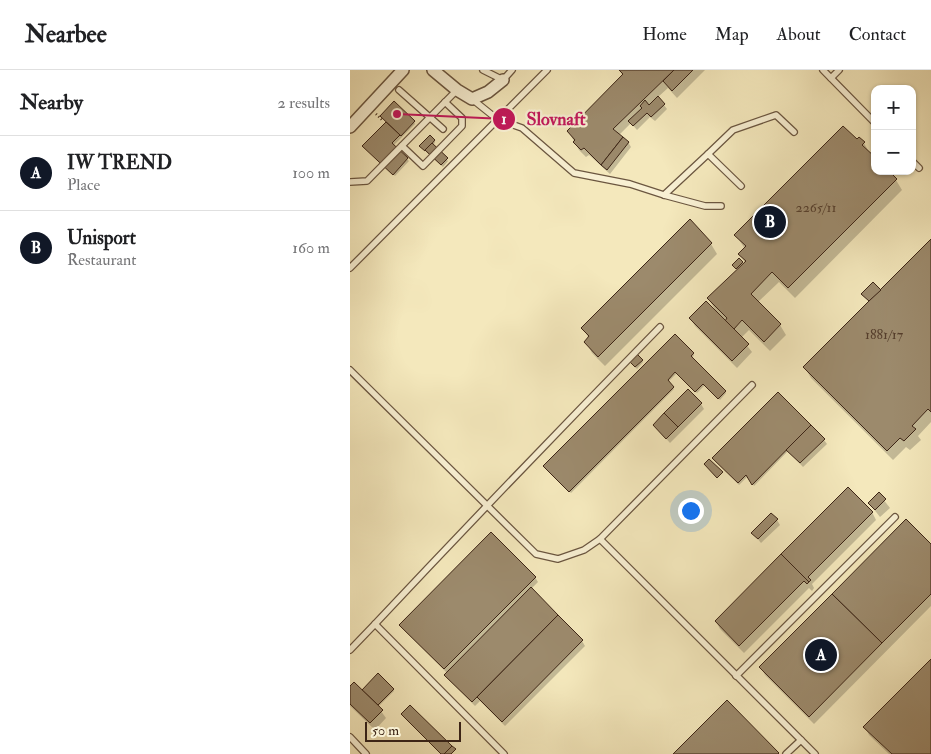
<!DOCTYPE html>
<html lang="en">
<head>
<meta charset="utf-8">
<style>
  :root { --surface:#fff; --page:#f6f6f6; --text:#202124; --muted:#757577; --line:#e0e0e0; --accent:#111827 }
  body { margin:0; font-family:"IM FELL Double Pica",serif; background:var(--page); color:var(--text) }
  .controls { position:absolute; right:15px; top:15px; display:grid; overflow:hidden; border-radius:10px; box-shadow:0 1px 4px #0004 }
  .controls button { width:45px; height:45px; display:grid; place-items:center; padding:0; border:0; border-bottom:1px solid var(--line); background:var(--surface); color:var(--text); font:25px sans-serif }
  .scale { position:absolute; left:15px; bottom:12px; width:96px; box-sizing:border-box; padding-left:5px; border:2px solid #3d2516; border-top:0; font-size:14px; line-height:18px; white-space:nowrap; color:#3d2516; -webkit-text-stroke:4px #f8f0d3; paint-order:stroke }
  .you { position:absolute; left:340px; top:440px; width:18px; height:18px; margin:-12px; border:4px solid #fff; border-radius:50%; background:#1a73e8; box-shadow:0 0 0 8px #1a73e833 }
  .badge { display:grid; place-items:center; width:32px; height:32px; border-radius:50%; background:var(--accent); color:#fff; font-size:16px; font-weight:700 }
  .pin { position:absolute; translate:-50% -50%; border:2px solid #fff; box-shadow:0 1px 5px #0006 }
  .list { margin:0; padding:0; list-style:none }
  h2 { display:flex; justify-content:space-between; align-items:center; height:65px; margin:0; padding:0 20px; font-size:21px }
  h2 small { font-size:16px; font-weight:400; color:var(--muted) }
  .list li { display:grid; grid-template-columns:32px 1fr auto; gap:15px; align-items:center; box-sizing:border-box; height:75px; padding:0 20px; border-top:1px solid var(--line) }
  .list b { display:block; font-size:19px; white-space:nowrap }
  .list p { margin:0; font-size:16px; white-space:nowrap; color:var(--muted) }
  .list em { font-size:16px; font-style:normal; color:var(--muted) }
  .map { position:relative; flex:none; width:581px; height:684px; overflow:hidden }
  header { display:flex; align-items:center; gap:30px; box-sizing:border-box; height:70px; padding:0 25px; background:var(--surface); border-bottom:1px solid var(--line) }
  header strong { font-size:24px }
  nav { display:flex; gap:28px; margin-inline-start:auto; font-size:18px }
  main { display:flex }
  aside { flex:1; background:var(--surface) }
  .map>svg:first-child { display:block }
  .shadow { fill:#0003 }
  .building { fill:#9c8a6c; stroke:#3d2516 }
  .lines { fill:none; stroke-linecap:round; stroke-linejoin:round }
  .service-casing { stroke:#6b5640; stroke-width:8 }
  .minor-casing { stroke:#6b5640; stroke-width:14 }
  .path { stroke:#3d2516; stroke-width:2.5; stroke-dasharray:1 2.5; stroke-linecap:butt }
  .service { stroke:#f8f0d3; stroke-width:5.5 }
  .minor { stroke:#f8f0d3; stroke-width:11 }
  .labels { text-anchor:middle; stroke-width:4.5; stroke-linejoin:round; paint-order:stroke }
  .number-label { font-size:14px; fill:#553e2c }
  .leader { fill:none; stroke:#c2185b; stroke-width:2 }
  .callout-dot { fill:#c2185b; stroke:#f8f0d3; stroke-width:2 }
  .mark-label { font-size:15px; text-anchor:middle; font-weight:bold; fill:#fff }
  .callout-label { font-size:18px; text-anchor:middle; font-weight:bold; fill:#c2185b; stroke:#f8f0d3; stroke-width:4.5; stroke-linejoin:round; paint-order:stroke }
</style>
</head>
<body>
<header>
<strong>Nearbee</strong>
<nav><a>Home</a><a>Map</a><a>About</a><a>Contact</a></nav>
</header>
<main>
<aside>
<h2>Nearby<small>2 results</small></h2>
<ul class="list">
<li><span class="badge">A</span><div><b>IW TREND</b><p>Place</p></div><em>100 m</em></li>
<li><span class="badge">B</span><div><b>Unisport</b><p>Restaurant</p></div><em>160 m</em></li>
</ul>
</aside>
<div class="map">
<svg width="581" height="684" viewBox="0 0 581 684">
  <rect width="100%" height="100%" fill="#f4e8bc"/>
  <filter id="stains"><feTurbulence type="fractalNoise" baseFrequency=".004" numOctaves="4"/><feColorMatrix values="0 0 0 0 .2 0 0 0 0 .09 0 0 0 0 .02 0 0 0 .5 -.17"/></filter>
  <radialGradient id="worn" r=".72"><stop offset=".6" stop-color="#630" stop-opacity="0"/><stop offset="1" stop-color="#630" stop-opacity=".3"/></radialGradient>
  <g class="shadow">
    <path d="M269 0H355L327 28 318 18 308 27 317 39 305 51 300 47 287 60 281 53 269 65 278 72 281 77 260 104 239 85 236 87 229 80 218 61 273 6Z"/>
    <path d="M31 46 64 52 65 54 43 76 59 91 45 106 14 76 37 52Z"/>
    <path d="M84 70 85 72 83 76 98 91 93 97 72 78Z"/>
    <path d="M507 71 514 73 520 84 525 101 546 110 552 120 445 228 429 212 408 232 430 255 436 265 420 281 399 260 391 268 402 282 387 298 345 256 340 248 367 243 358 228 388 200 385 197 389 189 397 196 390 184 395 179 386 165Z"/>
    <path d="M581 171V352L568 366 571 370 560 380 556 377 543 390 461 308 455 298 520 232 514 226 530 222Z"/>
    <path d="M361 174 367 184 255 296 242 283 236 272 239 269 233 258Z"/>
    <path d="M343 283 344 285 342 288 375 321 376 323 370 330 355 315 347 323 327 303 318 312 324 319 221 423 196 398Z"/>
    <path d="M292 290 293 292 287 299 282 294Z"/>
    <path d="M351 334 354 339 320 373 304 355Z"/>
    <path d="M474 370 477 374 453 397 438 381 404 416 398 406 389 415 365 390Z"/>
    <path d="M529 424 540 438 530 447 519 433Z"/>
    <path d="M522 442 526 450 462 514 464 518 462 521 459 518 394 583 370 559 366 551Z"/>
    <path d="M427 450 430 455 411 473 403 463Z"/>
    <path d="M581 476V536L464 654 415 605 411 598Z"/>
    <path d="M185 507 188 512 181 519 232 571 235 576 155 656 130 631 125 636 99 610 96 605 98 604 54 560 51 555Z"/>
    <path d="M0 618 12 622 43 619 44 621 28 637 36 648 25 660 0 636Z"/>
    <path d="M515 657 581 684H539L519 665Z"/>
  </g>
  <g class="building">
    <path d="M269 0H324L263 59 273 67 251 95 234 78 231 80 223 72 225 70 217 61 273 4Z"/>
    <path d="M324 0H343L322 21 313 11Z"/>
    <path d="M308 26 315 34 301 47 297 43 283 56 278 51 292 38 290 36 295 30 299 35Z"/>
    <path d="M44 31 65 51 51 66 30 46Z"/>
    <path d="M36 52 50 65 42 73 58 88 43 105 12 76Z"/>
    <path d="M493 56 507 69 509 67 515 72 512 75 525 87V101H539L547 109 438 218 422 202 401 224 431 254 414 272 392 250 384 259 375 251 377 248 357 228 396 191 388 184 396 176 384 165Z"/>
    <path d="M80 65 85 70 75 81 69 76Z"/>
    <path d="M273 67 279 72 257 100 251 95Z"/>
    <path d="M82 73 98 88 91 95 75 80Z"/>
    <path d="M340 149 362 173 248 287 234 272 239 266 231 258Z"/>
    <path d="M581 169V342L578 339 562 356 566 359 554 371 550 368 537 381 453 297Z"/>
    <path d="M389 188 393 192 386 199 382 195Z"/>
    <path d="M523 212 531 220 519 231 511 224Z"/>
    <path d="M356 231 399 274 382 291 339 248Z"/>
    <path d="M325 264 344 283 341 286 376 321 368 329 353 314 345 322 325 302 318 310 324 317 219 422 193 396Z"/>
    <path d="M287 284 293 290 285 297 279 291Z"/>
    <path d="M338 319 352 333 328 357 314 343Z"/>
    <path d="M428 322 461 355 402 415 396 405 388 413 362 388Z"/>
    <path d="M314 343 328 357 316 369 303 355Z"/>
    <path d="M461 355 475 369 450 393 436 380Z"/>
    <path d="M359 389 373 402 367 408 354 394Z"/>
    <path d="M498 417 523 442 458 507 461 510 459 512 431 484Z"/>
    <path d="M529 422 536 429 525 440 518 433Z"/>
    <path d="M421 443 428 449 408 469 401 463Z"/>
    <path d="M556 449 581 474V524L532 573 482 524Z"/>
    <path d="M141 462 186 507 94 599 49 555Z"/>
    <path d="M431 484 459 512 457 514 454 511 389 576 365 551Z"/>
    <path d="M181 517 208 545 122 632 94 605Z"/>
    <path d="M482 524 532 573 459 647 409 597Z"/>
    <path d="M208 545 233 570 152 652 127 627Z"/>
    <path d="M581 589V684H542L513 657Z"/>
    <path d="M28 603 44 619 28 635 12 620Z"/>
    <path d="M4 612 33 640 20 653 0 634V616Z"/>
    <path d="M377 630 429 683 428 684H323Z"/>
    <path d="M60 635 102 676 94 684H91L51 644Z"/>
    <path d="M102 676 106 679 101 684H94Z"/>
  </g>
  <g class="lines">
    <g class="service-casing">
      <g id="service">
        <path d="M133 0 153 10 162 0"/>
        <path d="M473 0 525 53"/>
        <path d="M481 8 489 0"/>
        <path d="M49 20 93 59"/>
        <path d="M122 29 147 49 172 58 224 103 280 114 314 125 355 136H371"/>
        <path d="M52 76 73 96 112 56V48L95 32"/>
        <path d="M358 84 383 60 426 45 444 62"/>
        <path d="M562 91 569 98"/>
        <path d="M0 112 17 111 107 20"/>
        <path d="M314 125 358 84 391 116"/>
        <path d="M0 198 197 0"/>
        <path d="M0 300 186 484 208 489 234 480 250 469 465 684"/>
        <path d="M250 469 402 315"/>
        <path d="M0 580 25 554"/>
        <path d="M386 606 545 447"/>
        <path d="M0 667 16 684"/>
        <path d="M154 684 25 554C119 454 214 355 310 257"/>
        <path d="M436 684 451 670"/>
      </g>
    </g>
    <g class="minor-casing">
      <g id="minor">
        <path d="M83 0 107 20 122 29 138 22 153 10"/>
        <path d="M0 57 53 0"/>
      </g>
    </g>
    <path class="path" d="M26 44 32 50"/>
    <use href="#service" class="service"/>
    <use href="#minor" class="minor"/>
  </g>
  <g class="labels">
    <g class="number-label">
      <text x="466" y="142">2265/11</text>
      <text x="534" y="269">1881/17</text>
    </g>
  </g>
  <path class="leader" d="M47 44L154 49"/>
  <g class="callout-dot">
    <circle cx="47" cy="44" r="5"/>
    <circle cx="154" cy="49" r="12"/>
  </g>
  <g class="mark-label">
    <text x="154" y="54">1</text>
  </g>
  <g class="callout-label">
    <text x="206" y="55">Slovnaft</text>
  </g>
  <rect width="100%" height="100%" filter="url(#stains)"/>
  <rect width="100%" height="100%" fill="url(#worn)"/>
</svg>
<div class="controls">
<button>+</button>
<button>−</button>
</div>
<div class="scale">50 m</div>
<div class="you"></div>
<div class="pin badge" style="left:471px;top:585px">A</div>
<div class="pin badge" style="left:420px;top:152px">B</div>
</div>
</main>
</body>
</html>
